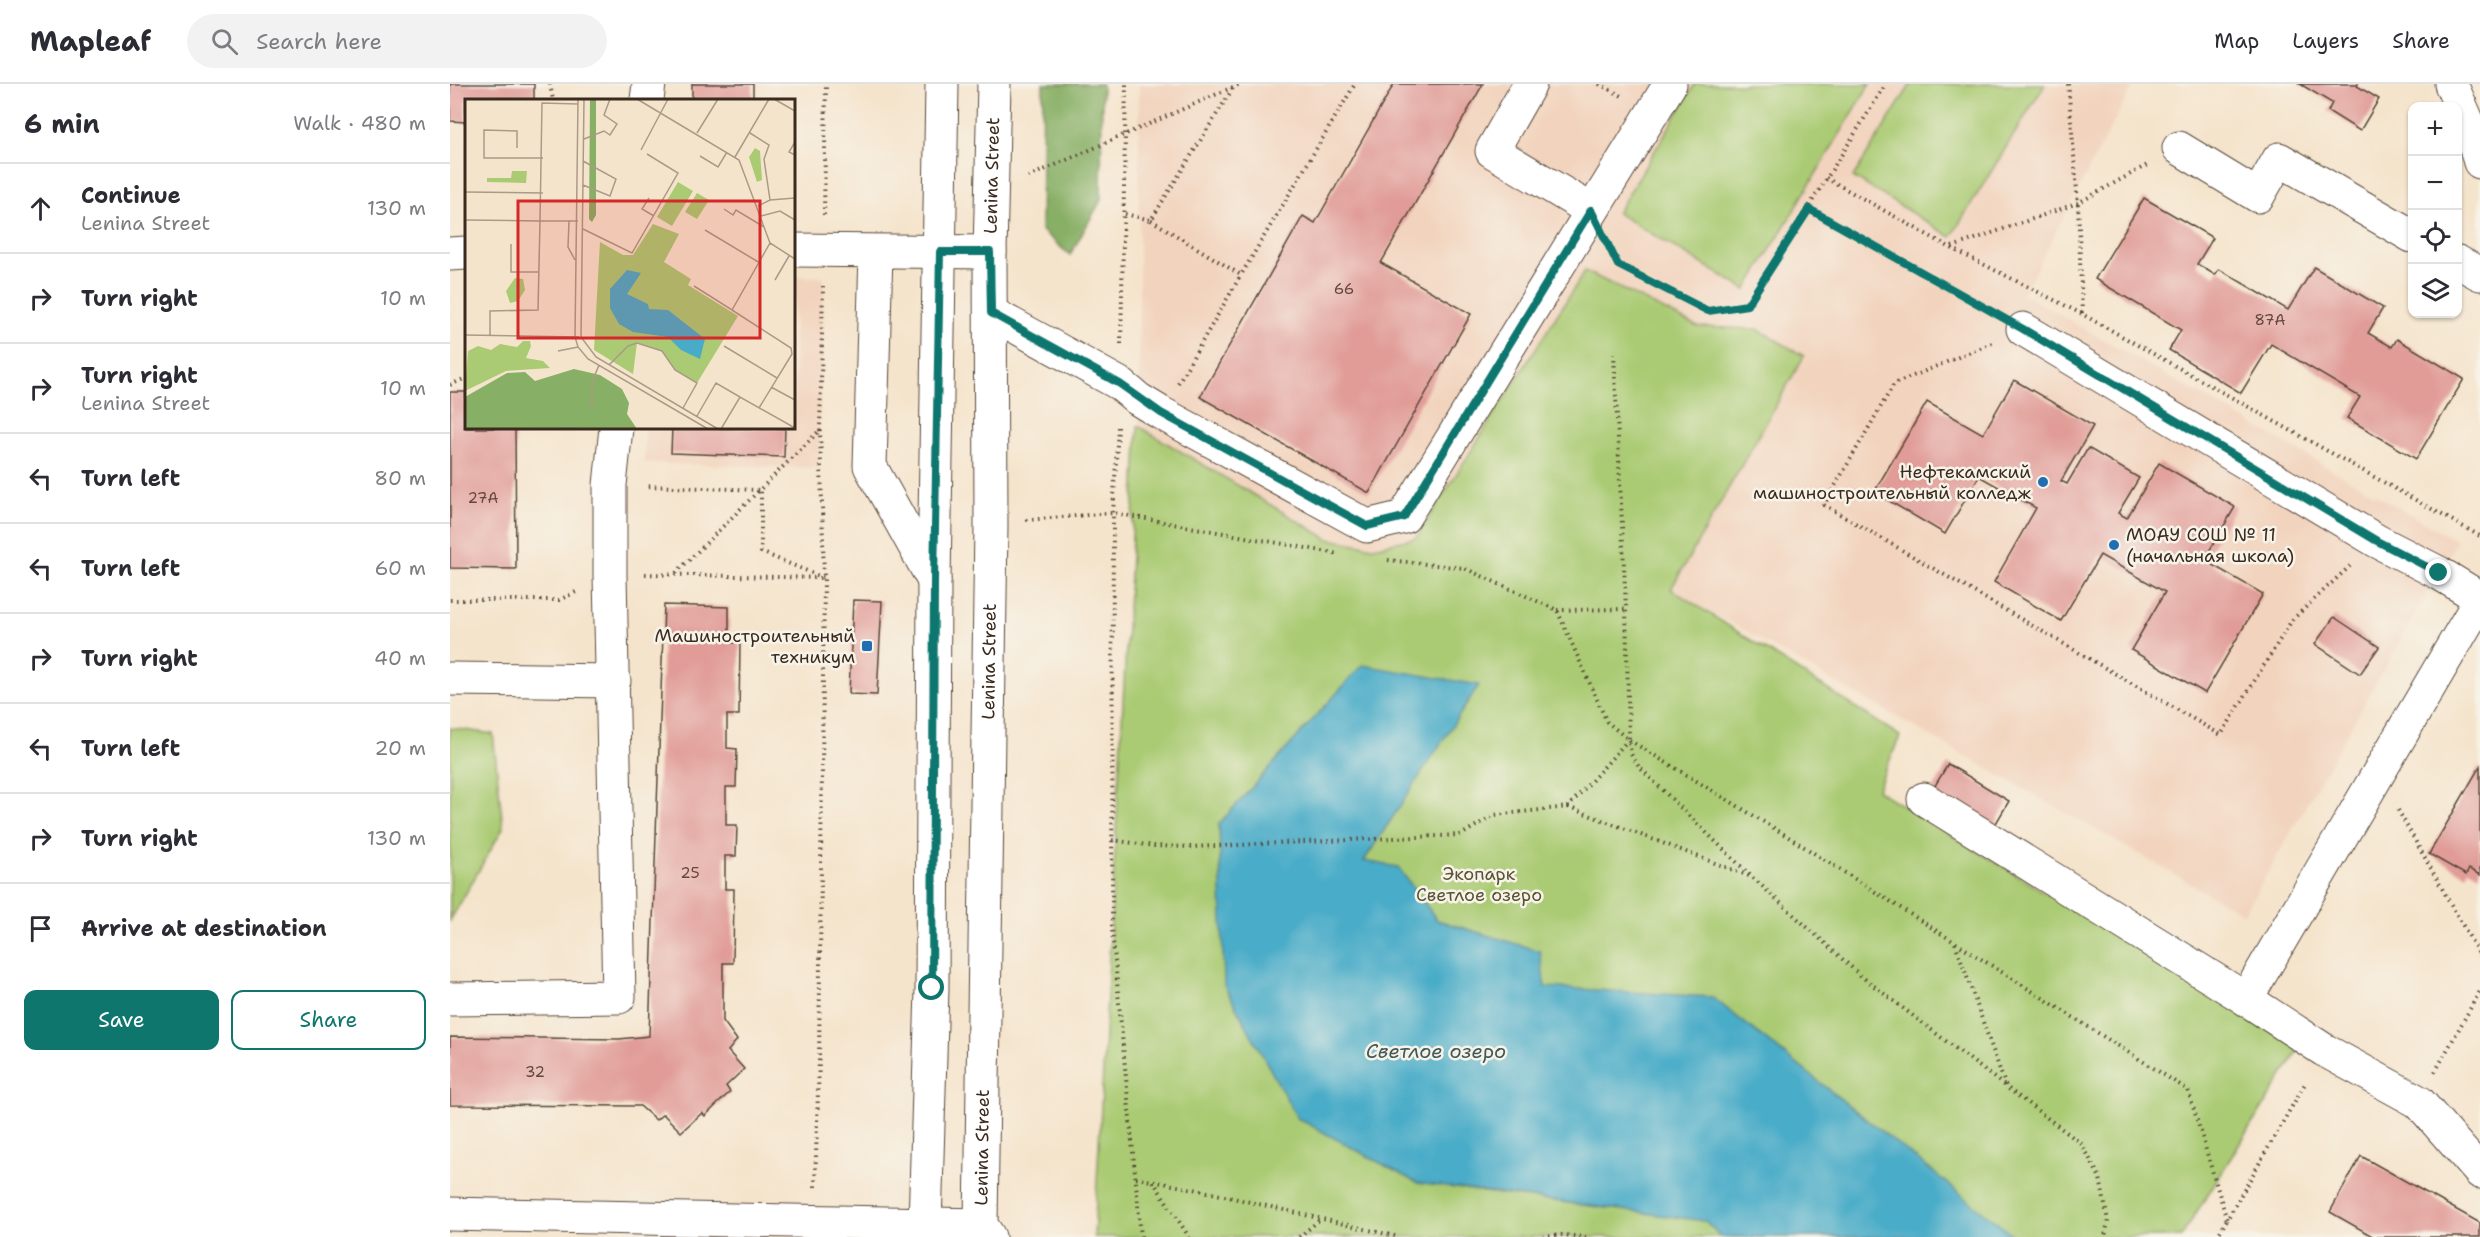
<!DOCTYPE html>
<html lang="en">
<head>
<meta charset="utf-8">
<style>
  :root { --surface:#fff; --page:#f2f2f3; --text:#2b2b33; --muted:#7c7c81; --line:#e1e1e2; --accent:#0f766e }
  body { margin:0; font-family:"Shantell Sans",sans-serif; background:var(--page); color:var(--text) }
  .controls { position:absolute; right:18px; top:18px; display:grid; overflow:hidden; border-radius:12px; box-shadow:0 2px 4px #0004 }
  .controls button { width:54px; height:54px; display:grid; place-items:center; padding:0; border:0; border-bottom:2px solid var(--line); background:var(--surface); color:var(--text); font:30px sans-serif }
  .stop { position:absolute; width:18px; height:18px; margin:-14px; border:4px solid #0f766e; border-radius:50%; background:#fff }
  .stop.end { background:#0f766e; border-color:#fff; box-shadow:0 2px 6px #0008 }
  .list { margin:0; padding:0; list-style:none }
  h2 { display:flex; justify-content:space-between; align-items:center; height:78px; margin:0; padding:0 24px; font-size:26px }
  h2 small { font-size:20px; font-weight:400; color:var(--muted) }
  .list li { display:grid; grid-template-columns:39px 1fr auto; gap:18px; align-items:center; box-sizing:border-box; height:90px; padding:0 24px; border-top:2px solid var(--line) }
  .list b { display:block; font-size:22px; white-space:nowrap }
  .list p { margin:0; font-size:20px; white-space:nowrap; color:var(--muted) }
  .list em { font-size:20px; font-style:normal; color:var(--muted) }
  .actions { display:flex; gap:12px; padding:18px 24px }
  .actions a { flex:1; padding:14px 0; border:2px solid var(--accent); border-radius:12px; text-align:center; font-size:21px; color:var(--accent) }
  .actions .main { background:var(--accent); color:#fff }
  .icon { flex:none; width:33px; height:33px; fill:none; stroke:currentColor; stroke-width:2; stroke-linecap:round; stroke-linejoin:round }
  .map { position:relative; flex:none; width:2030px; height:1153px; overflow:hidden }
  header { display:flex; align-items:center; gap:36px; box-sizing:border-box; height:84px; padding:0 30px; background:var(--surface); border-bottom:2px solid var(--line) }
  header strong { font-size:28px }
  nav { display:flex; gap:33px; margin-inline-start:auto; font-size:21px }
  .search { width:420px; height:54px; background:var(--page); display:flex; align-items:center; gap:15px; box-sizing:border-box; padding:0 21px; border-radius:33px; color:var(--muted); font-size:22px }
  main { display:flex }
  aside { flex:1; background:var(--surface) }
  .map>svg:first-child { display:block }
  .built { fill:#f2d4be }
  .green { fill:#aacb73; stroke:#727a48; stroke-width:1.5 }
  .forest { fill:#87af65; stroke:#616c42; stroke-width:1.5 }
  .water { fill:#48acc8; stroke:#426b73; stroke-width:1.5 }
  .building { fill:#e19c98 }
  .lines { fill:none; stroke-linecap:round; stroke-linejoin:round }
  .minor-casing { stroke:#574638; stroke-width:35 }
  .major-casing { stroke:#574638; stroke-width:35 }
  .path { stroke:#574638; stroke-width:4; stroke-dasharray:1.5 4.5; stroke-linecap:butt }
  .minor { stroke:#fff; stroke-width:33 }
  .major { stroke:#fff; stroke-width:33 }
  .route { stroke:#0f766e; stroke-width:8 }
  .poi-dot { fill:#1f6fb2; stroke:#f7f3e8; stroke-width:2 }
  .labels { text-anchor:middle; stroke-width:5; stroke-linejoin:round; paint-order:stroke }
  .number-label { font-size:15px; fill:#64463c }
  .street-label { font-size:18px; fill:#3b2a1e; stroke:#f7f3e8 }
  .poi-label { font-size:18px; fill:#3b2a1e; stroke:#f7f3e8; text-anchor:end }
  .park-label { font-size:18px; fill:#575233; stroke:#f7f3e8 }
  .water-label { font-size:20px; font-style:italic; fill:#40585a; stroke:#f7f3e8 }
  .inset-road { fill:none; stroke:#ab9a86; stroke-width:1.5 }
  .view { fill:#d62828; fill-opacity:0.15; stroke:#d62828; stroke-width:3 }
  .inset-edge { fill:none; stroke:#3b2a1e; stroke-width:3 }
</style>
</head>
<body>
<header>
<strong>Mapleaf</strong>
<div class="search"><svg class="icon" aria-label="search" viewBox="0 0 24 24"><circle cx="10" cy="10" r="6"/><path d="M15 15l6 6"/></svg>Search here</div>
<nav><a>Map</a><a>Layers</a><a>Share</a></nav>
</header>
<main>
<aside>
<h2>6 min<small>Walk · 480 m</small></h2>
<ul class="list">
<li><svg class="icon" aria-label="ahead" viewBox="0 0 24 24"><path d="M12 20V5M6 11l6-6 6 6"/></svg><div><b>Continue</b><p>Lenina Street</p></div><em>130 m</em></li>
<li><svg class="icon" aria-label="right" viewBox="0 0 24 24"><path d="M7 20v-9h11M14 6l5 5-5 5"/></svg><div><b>Turn right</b></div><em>10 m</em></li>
<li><svg class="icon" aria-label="right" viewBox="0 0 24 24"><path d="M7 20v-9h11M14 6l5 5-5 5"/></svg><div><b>Turn right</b><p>Lenina Street</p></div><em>10 m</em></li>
<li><svg class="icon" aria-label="left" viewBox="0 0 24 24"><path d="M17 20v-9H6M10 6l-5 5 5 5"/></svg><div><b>Turn left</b></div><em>80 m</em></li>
<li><svg class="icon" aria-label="left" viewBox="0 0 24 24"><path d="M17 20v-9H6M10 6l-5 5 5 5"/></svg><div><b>Turn left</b></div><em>60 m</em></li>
<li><svg class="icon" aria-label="right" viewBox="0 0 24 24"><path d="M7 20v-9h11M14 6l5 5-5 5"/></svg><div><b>Turn right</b></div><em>40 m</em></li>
<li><svg class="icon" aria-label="left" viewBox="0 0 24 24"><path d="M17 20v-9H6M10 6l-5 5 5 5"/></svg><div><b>Turn left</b></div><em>20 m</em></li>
<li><svg class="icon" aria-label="right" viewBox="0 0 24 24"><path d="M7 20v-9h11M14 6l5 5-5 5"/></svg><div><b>Turn right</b></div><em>130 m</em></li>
<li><svg class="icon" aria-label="arrive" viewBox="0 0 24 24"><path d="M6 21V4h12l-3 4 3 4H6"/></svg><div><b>Arrive at destination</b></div></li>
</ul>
<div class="actions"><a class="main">Save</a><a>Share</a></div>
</aside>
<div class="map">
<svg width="2030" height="1153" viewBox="0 0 2030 1153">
  <rect width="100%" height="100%" fill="#f7f3e8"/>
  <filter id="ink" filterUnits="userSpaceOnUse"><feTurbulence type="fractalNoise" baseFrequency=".0167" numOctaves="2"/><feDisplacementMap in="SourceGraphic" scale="12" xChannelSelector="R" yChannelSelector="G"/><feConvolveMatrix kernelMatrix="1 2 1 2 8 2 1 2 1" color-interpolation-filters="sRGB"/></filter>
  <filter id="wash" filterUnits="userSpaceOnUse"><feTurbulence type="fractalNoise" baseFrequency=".008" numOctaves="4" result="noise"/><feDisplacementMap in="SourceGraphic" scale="24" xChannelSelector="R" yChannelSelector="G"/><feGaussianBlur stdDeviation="1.35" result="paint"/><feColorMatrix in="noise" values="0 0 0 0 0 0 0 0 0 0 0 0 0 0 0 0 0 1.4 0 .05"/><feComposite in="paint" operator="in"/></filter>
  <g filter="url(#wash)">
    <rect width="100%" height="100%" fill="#f5e4cc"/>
    <g class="built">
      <path d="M689 0H1684L1573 210 2007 457 1794 830 1221 505 1354 272 1307 245 1248 243 1135 187 967 454 923 463 878 455 689 342Z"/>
      <path d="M344 192 374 193 368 384 194 379 195 344H344Z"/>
    </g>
    <g class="green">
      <path d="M1245 0H1420L1296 206 1167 129Z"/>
      <path d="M1461 0H1595L1501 153 1403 93Z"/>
      <path d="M1135 187 1248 243 1307 245 1354 272 1221 505 1450 652 1427 706 1850 964 1731 1153H644L688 342 878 455 923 463 966 454Z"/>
      <path d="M0 644 43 650 53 744 0 837Z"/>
    </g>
    <path class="forest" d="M593 0H652L651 116 620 171 591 146Z"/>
    <path class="water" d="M912 581 1029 601 914 777 948 783 987 836 1090 867 1095 903 1262 913 1565 1153H1271L1255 1137 967 1099 847 1034 774 901 769 740Z"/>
    <g id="blocks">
      <g class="building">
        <path d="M0 0H84V16H16V38L0 37Z"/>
        <rect x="242" y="0" width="61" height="16"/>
        <path d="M944 0H1033L931 179 1021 230 919 409 750 313 853 132 865 139Z"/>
        <path d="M1850 0H1908L1907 2 1929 15 1910 47 1878 27 1882 19Z"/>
        <path d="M1694 114 1763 154 1747 180 1765 191 1769 185 1838 226 1864 183 1933 224 1918 249 1942 263 1947 255 2014 295 1966 375 1897 334 1910 313 1821 260 1791 309 1719 266 1731 246 1645 195Z"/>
        <path d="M1564 296 1643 342 1611 397 1617 400 1638 364 1689 394 1668 429 1677 434 1709 379 1785 423 1754 476 1813 510 1755 609 1681 566 1715 508 1650 471 1611 537 1544 498 1586 424 1529 392 1495 450 1424 408 1477 318 1533 350Z"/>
        <path d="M0 308H16V344H65L66 485 0 484Z"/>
        <path d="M222 344H335L334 373 221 369Z"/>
        <path d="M403 516 432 517 427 611 399 610Z"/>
        <path d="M214 521 279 523V559H290L289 631H277V664L287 665 286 703H276V741H287L286 772H275V805H284L283 879H273V937L287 956 278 967 294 985 276 1002 280 1008 255 1032 252 1029 231 1048 213 1030 206 1036 190 1022 0 1021V953L169 955 199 952Z"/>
        <path d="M1884 533 1929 563 1910 590 1865 560Z"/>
        <path d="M1498 680 1559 717 1538 753 1477 715Z"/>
        <path d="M2030 682V791L2019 785 2016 791 1979 770Z"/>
        <path d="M1911 1072 2030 1139V1153H1924L1880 1128Z"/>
      </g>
    </g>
  </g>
  <g filter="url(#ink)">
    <use href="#blocks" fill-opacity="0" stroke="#574638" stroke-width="1.5"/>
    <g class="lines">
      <g class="minor-casing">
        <g id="minor">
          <path d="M1080 0 1042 67 1141 126"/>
          <path d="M2001 0 2019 41 2030 78"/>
          <path d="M197 16 199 0"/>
          <path d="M1729 64 1808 112 1829 75 1962 152"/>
          <path d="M344 166 540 168"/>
          <path d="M426 168 420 382 484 497"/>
          <path d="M0 170 16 169"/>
          <path d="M2008 178 2030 190"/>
          <path d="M541 229 670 300 688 315 711 329 917 442 954 433 1220 0"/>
          <path d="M1573 245 1927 457 1989 489 2030 514"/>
          <path d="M0 595 164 597"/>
          <path d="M1474 715 1796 915 2030 516"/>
          <path d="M0 915 169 913 160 491V401L166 344"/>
          <path d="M1796 915 1874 966 1969 1018 2030 1088"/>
        </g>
      </g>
      <g class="major-casing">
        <g id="major">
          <path d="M0 1130 531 1141"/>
          <path d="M479 1153 475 1141 482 905 484 497 492 0"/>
          <path id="s1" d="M539 1153 531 1141 541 441 540 168 544 0"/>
        </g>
      </g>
      <g class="path">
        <path d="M100 0 103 16"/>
        <path d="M1149 0 1172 12"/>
        <path d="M1618 0 1628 119 1632 230 2030 452"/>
        <path d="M578 93 790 0"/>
        <path d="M1376 94 1501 164 1632 230"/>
        <path d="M1359 125 1544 229"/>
        <path d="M675 130 701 136 783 4"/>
        <path d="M374 131 376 0"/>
        <path d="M701 136 791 191 905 0"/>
        <path d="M1502 163 1628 119 1699 80"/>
        <path d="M1160 164 1169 181 1258 227 1297 221 1436 0"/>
        <path d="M1542 259 1444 300 1374 421 1771 651 1842 536 1900 482"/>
        <path d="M671 260 676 0"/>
        <path d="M1164 269 1176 525 1179 656 1181 670 1189 683 1302 793 1411 892 1556 1003"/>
        <path d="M728 299 791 191"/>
        <path d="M0 301 16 294"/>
        <path d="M668 343 663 429 662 845 691 1153"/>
        <path d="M576 436 663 429 889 470"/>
        <path d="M938 476 1014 484 1107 526 1157 638 1179 656 1337 752 1738 1006 1777 1136"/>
        <path d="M226 489 370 346"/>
        <path d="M195 490 374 494 311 468V406L195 402"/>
        <path d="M0 516H109L126 508"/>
        <path d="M1107 526 1176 525"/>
        <path d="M1118 723 1299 792"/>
        <path d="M1948 726 2030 872"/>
        <path d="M662 756 704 762 742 763 1011 751 1044 731 1118 723 1178 656"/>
        <path d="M1505 859 1556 1003 1632 1060 1650 1094 1658 1137 1655 1153"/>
        <path d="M1985 988 2030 907"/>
        <path d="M686 1094 749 1106 949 1153"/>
        <path d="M703 1097 739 1153"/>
        <path d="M365 1103 369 976 374 494 370 346 373 202"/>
        <path d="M849 1153 872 1134"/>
        <path d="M1093 1153 1111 1151 1136 1153"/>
        <path d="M1767 1153 1856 998"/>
      </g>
      <use href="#minor" class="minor"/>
      <use href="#major" class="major"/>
    </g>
  </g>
  <g class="lines" filter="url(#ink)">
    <path class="route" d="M482 904 484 497 490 168H540L541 229 670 300 711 329 917 442 954 433 1141 126 1168 181 1258 227 1297 221 1359 125 1573 245 1927 457 1989 489"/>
  </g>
  <g class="poi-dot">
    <circle cx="1593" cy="398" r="6"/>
    <circle cx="1664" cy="461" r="6"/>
    <rect x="411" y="556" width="12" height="12" rx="3"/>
  </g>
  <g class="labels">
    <g class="number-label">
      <text x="894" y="210">66</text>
      <text x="1820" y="241">87А</text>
      <text x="33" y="419">27А</text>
      <text x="240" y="794">25</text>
      <text x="85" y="993">32</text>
    </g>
    <g class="street-label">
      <text dy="6" stroke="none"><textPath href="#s1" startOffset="1064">Lenina Street</textPath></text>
      <text dy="6" stroke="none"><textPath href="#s1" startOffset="578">Lenina Street</textPath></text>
      <text dy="6" stroke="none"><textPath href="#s1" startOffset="92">Lenina Street</textPath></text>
    </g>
    <g class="poi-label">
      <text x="1581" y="394">Нефтекамский<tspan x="1581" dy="21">машиностроительный колледж</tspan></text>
      <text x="1676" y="457" text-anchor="start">МОАУ СОШ № 11<tspan x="1676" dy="21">(начальная школа)</tspan></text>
      <text x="405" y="558">Машиностроительный<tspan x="405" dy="21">техникум</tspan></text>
    </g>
    <g class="park-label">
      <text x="1029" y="796">Экопарк<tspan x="1029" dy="21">Светлое озеро</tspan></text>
    </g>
    <g class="water-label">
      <text x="986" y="974">Светлое озеро</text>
    </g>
  </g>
  <g transform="translate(15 15)">
    <rect width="330" height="330" fill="#f5e4cc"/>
    <path d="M290 49 295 52 297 81 292 83 284 58ZM47 72H62L61 84 22 83V79H46ZM213 83 228 92 207 127 192 118ZM232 94 244 101 232 120 220 113ZM188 125 214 135 199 163 226 180 223 186 273 217 232 284 210 271 197 252 172 244 168 275 129 251 135 143 158 156H168ZM50 179 58 180 60 191 53 202 45 204 41 192ZM58 242H65L66 247 61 259 78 262 85 269 41 272 0 292 3 252 13 247 26 251 35 245 52 248Z" fill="#aacb73"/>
    <path d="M125 0H131V116L127 123 124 120ZM109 270 135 276 157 290 164 304 162 315 172 330H0V298L42 274 60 273 70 282Z" fill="#87af65"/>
    <path d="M162 171 176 174 162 195 183 205 184 210 203 211 240 240 235 260 216 251 203 238 168 233 154 225 145 209V190Z" fill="#48acc8"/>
    <path class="inset-road" d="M113 0 110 238 113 248 123 260 243 330M119 0 116 238 131 258 253 330M172 0 274 61 305 144 330 160M309 0 330 12M232 34 253 0M285 34 304 46 299 60 305 101 293 107M119 40 139 32 145 36 152 25 139 16 145 0M330 43 324 53 330 56M52 49V32L19 31V59H78M176 51 203 0M235 57 253 68 262 53M270 58 304 0M118 62 151 80 145 97 118 86M0 93 78 94M184 99 177 110 189 117M305 101 330 99M259 110 268 116 271 111 299 128M296 117 315 112 330 121M0 121 75 122 73 211 25 212V236M104 122 103 148 110 161M113 122H75L77 4 113 5M118 130 167 154 213 74 182 55M240 131 295 164M46 145V173H73M310 181 324 157M229 187 267 211 305 144M267 211 326 249 327 255 294 309M0 236 114 238M259 247 312 279M93 252 113 248M144 266 163 247 172 244 197 252 210 271 232 284 218 309M306 288 330 301M127 309V283L134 266M232 317 251 284 275 298M256 330 275 298 330 329"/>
    <path class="view" d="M53 102H295V239H53Z"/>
    <rect width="330" height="330" class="inset-edge"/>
  </g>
</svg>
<div class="controls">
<button>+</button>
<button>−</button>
<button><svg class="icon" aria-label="locate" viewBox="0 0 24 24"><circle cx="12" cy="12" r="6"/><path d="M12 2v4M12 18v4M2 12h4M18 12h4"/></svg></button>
<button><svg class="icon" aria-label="layers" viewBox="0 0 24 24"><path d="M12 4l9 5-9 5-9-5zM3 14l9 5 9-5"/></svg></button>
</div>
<div class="stop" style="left:482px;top:904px"></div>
<div class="stop end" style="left:1989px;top:489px"></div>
</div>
</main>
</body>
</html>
